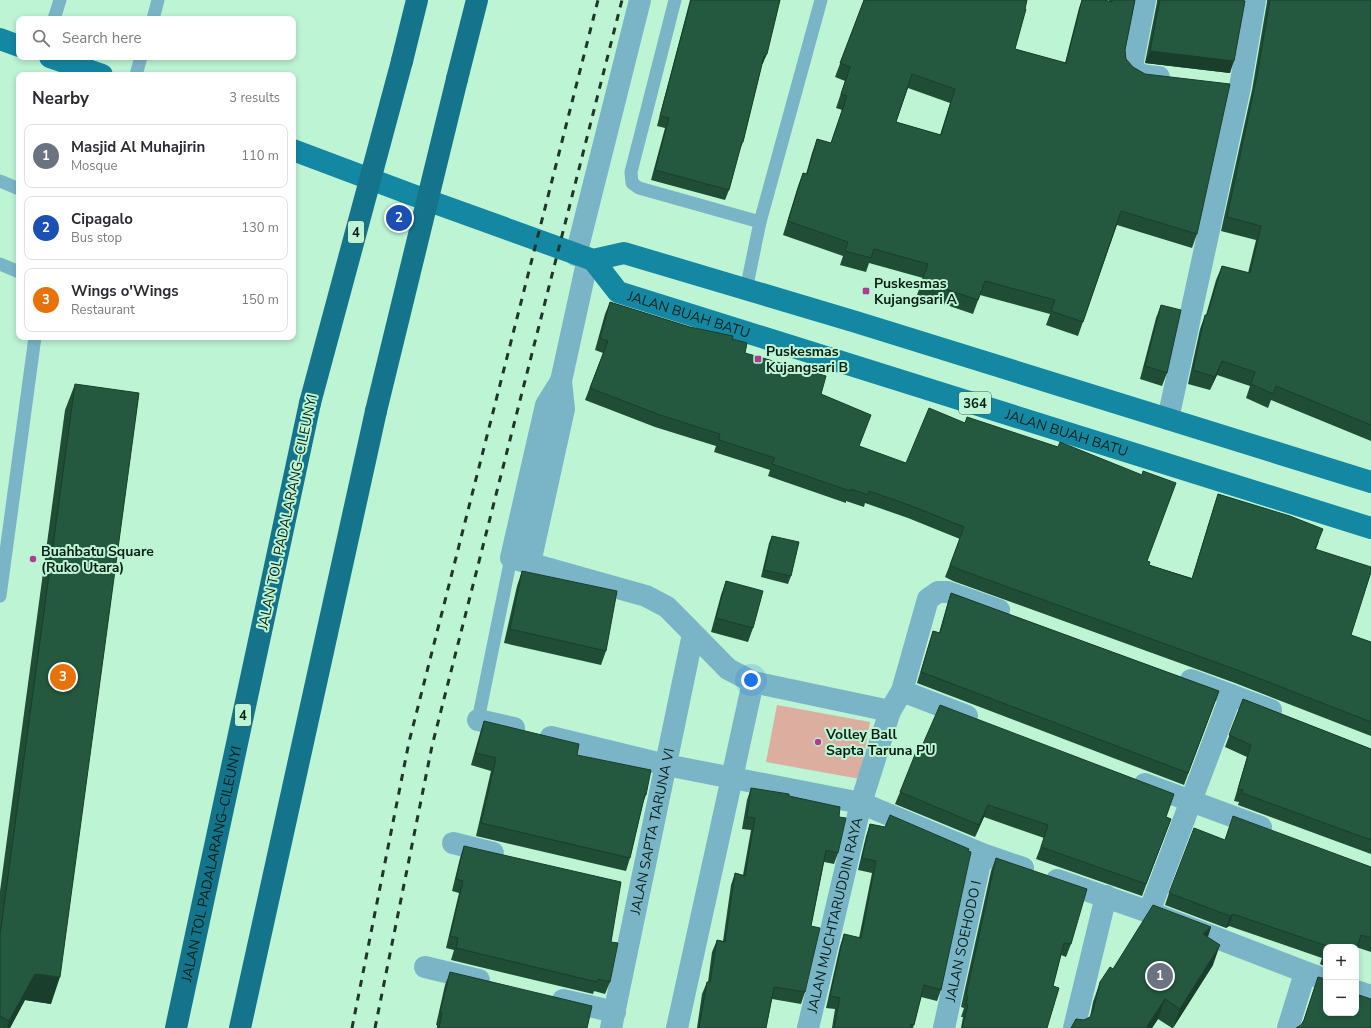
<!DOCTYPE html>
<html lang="en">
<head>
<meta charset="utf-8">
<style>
  :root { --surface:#fff; --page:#f7f7f7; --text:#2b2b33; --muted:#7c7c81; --line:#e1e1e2; --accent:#b45309 }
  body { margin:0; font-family:"Nunito Sans",sans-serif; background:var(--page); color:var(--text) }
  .controls { position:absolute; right:12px; bottom:12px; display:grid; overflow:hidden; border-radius:8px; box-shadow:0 2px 6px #0003 }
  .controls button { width:36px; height:36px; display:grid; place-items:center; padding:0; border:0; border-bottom:1px solid var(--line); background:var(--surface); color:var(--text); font:20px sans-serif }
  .you { position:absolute; left:751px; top:680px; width:14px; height:14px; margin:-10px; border:3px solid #fff; border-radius:50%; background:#1a73e8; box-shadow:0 0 0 6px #1a73e833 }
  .badge { display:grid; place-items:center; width:26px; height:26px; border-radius:50%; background:var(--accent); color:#fff; font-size:13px; font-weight:700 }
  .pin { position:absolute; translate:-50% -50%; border:2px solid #fff; box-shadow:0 1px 4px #0006 }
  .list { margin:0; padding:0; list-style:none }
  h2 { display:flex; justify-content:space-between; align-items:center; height:52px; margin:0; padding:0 16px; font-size:17px }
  h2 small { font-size:13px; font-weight:400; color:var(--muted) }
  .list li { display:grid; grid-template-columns:26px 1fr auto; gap:12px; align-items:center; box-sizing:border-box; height:64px; margin:0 8px 8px; padding:0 8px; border:1px solid var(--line); border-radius:8px }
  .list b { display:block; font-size:15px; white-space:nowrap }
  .list p { margin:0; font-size:13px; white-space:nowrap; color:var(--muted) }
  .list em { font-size:13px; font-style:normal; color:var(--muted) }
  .icon { flex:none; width:22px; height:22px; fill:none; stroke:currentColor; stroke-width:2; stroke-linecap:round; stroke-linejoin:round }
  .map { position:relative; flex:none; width:1371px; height:1028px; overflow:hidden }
  .search { position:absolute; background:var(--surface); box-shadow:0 2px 6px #0003; left:16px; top:16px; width:280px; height:44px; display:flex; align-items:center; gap:10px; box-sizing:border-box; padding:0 14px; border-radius:8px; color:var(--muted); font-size:15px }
  .panel { position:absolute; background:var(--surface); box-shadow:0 2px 6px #0003; left:16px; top:72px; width:280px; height:268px; border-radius:8px }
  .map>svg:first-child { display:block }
  .green { fill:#dbae9f }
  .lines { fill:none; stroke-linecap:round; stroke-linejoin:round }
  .lane { stroke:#7ab5c7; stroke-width:13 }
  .street { stroke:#7ab5c7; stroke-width:22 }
  .primary { stroke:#1487a2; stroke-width:22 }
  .highway { stroke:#14748b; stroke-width:22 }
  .rail { stroke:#1e372a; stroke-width:3; stroke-dasharray:7 7; stroke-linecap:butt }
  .highway-bridge { stroke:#14748b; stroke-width:22 }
  .wall { fill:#1f4d36; fill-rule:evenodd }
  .shaded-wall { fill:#193e2c }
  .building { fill:#24593f; stroke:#193e2c; fill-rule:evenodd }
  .poi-dot { fill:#b13b93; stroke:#bcf4d4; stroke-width:1.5 }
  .labels { text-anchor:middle; stroke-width:4; stroke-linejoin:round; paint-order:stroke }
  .shield { fill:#bcf4d4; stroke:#3f604e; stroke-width:1 }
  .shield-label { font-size:13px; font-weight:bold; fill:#0a2015 }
  .poi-label { font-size:14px; font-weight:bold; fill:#0a2015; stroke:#bcf4d4; text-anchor:start }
  .street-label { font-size:14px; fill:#0a2015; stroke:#bcf4d4 }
</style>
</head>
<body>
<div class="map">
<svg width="1371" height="1028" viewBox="0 0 1371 1028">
  <rect width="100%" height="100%" fill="#bcf4d4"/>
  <path class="green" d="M777 705 870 722 860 779 766 762Z"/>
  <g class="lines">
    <g class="lane">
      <path d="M675 0 631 172 632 183 639 188 760 222 746 290"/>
      <path d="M54 19 60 0"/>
      <path d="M153 19 158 0"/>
      <path d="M136 75 141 57"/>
      <path d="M0 181 19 189"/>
      <path d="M760 222 821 0"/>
      <path d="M0 264 19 272"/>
      <path d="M0 596 35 337"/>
      <path d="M478 720 511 558"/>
    </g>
    <g class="street">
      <path d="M1145 0 1132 66C1138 77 1148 76 1159 77"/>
      <path d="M576 255 640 0"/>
      <path d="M561 381 546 405 511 558 646 596 667 607 728 669 753 682 890 711 902 691 928 599 938 592H948L999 610"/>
      <path d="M1168 419 1240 87 1255 0"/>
      <path d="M530 563 564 409 561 381 588 258"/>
      <path d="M1191 680 1271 710"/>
      <path d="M902 691 967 716"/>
      <path d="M478 720 514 728"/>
      <path d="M551 737 666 765 861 803 982 854 1023 868"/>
      <path d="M1145 784 1261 827"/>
      <path d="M453 843 493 853"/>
      <path d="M1057 880 1149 912 1326 980"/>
      <path d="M1149 912 1231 695"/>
      <path d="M425 967 479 980"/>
      <path d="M1356 991 1371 996"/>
      <path d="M563 1000 615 1012"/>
      <path id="s1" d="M611 1028 693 634"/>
      <path d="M677 1028 753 682"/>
      <path id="s2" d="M808 1028 861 803 890 711"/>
      <path id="s3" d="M944 1028 982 854"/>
      <path d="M1074 1028 1106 896"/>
      <path d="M1288 1028 1305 973"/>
    </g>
    <g class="primary">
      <path d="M0 39 19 46"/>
      <path d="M50 57 102 75"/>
      <path d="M293 150 410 194 593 260 624 253 856 322 1371 482"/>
      <path id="s4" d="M593 260 618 292 1371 528"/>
    </g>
    <g class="highway">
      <path d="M402 61 417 0"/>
      <path d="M457 79 477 0"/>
      <path id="s5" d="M176 1028 310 403"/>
      <path d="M240 1028 376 411"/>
    </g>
    <g class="rail">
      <path d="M352 1028 409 742 598 0"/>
      <path d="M375 1028 432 746 622 0"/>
    </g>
    <g class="highway-bridge">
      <path d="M310 403 402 61"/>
      <path d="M376 411 457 79"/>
    </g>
  </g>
  <g class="wall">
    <path d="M690 0H780L763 63 762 64 743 142 739 152 729 190 725 200 651 180 665 128 657 126Z"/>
    <path d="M864 0 1015 49 1065 63 1079 8 1082 0H1105L1109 1V0H1135L1125 50 1126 59 1197 234 1192 248 1117 225 1078 336 1046 325 1050 314 980 295 973 314 917 295 923 278 869 263 866 272 840 265 843 256 783 235 798 186 803 173 806 174 812 153 817 139 831 143 842 110 836 108 845 81 835 77ZM908 88 950 103 940 135 896 122Z"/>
    <path d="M1157 0H1241L1230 73 1145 63 1157 2Z"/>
    <path d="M1267 0H1371V441L1271 400 1268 408 1246 398 1250 386 1217 375 1210 390 1188 384 1200 329 1205 315H1206L1216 280 1222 266 1248 273 1256 240 1221 231 1252 90 1267 2Z"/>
    <path d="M610 302 690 327 732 339 745 353 821 394 859 446 1147 562 1149 565 1192 578 1214 506 1218 494 1319 541 1316 549 1351 635 1371 642V736L1235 683 953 581 945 577 960 539 908 518 865 503 864 507 846 501V503L768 476 770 470 714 452 716 446 655 427 585 400 603 353 595 350 605 314Z"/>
    <path d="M1161 305 1167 373 1162 386 1140 379 1156 318Z"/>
    <path d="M75 384 51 1004 25 1000 10 1028H0V891L65 410Z"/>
    <path d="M772 536 791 576 788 584 761 577 769 543Z"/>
    <path d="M522 571 606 651 601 665 504 643 517 586Z"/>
    <path d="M726 581 753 628 748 642 711 632 721 595Z"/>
    <path d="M951 593 1219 691 1184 785 917 683 929 643 933 631 939 633 947 605Z"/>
    <path d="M1243 699 1371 749V854L1238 805 1239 802 1234 801 1247 757 1225 747Z"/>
    <path d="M484 721 577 755 646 795 643 803 630 858 626 871 476 836 491 771 471 765 480 733Z"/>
    <path d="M919 753 1166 817 1171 819 1142 896 1036 859 1044 838 984 817 975 837 895 804 900 792Z"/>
    <path d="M751 788 789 796 839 817 838 853 834 864 824 862 811 926 805 992 801 1004 772 999 766 1028H697L702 994 707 982H708L712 952 717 940 723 941 731 885 735 873 743 875 751 830 742 829 747 800Z"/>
    <path d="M870 824 969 851 941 990 937 1001 921 997 913 1028H832L835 1009 826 1008 840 946 844 934 859 938 872 873 858 870 866 836Z"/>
    <path d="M1225 840 1371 867V952L1356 947H1326V967L1320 964 1322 958 1229 926 1226 928 1165 905 1169 893Z"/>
    <path d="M464 846 611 942 610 982 605 994 594 991 593 994 451 960 454 950 446 948 459 893 452 891 460 858Z"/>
    <path d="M996 858 1071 944 1066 957 1061 955 1053 986 1047 1028H961L963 1017H961L964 1008 961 1007 991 871Z"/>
    <path d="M1211 927 1208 937 1213 965 1173 1028H1172L1158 1019 1152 1028H1071L1076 1019 1084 1020 1090 1017 1093 1002 1100 982 1113 969Z"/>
    <path d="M450 972 587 1028H437V1025H436L445 985Z"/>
    <path d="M1318 977 1326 1013 1301 1025 1303 1022Z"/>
  </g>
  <g class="shaded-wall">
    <path d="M1150 51 1234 61 1230 73 1145 63Z"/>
    <path d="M767 54 763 63 761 65 764 56Z"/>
    <path d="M1222 361 1217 375 1210 390 1215 377Z"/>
    <path d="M988 805 984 817 975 837 979 825Z"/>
    <path d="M1233 914 1229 926 1226 928 1230 916Z"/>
    <path d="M1211 927 1204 947 1203 934Z"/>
    <path d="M1220 945 1213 965 1173 1028 1180 1009Z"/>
    <path d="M35 974 60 977 51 1004 25 1000 10 1028H7L9 1021Z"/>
    <path d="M1165 999 1158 1019 1152 1028H1146Z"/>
  </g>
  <g class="building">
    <path d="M691 0H780L767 54 764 56 743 142H742L729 190 655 170 669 118 660 116Z"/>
    <path d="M864 0H1027L1025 9H1026L1015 49 1066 63 1082 0H1105L1112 2V0H1135L1125 50 1126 59 1133 67 1145 74 1230 84 1197 234 1121 211 1083 322 1051 311 1055 300 985 281 978 300 922 281 928 264 874 249 871 258 845 251 848 242 788 221 803 173 807 174 817 139 831 143 847 96 841 94 850 67 840 63ZM912 74 955 89 941 135 896 122Z"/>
    <path d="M1160 0H1241L1245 1 1234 61 1150 51Z"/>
    <path d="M1270 0H1371V425L1276 386 1273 394 1251 384 1255 372 1222 361 1215 377 1193 370 1205 315H1207L1222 266 1250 273 1261 226 1227 217 1257 76Z"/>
    <path d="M610 302 690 327 733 336 732 339 747 343 745 353 826 376 821 394 871 415 859 446 906 463 929 408 965 423 967 417 1058 447 1060 442 1142 475 1143 471 1176 483 1147 561 1150 562 1149 565 1192 579 1218 494 1290 516 1323 529 1315 549 1371 567V572L1351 635 1371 642V722L1240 671 958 569 950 565 964 527 912 506 869 491 868 495 851 489 850 491 772 464 775 458 719 440 720 434 660 415 590 388 608 341 600 338Z"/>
    <path d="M1161 305 1181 310 1167 373 1145 366Z"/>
    <path d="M75 384 139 393 60 977 35 974 9 1021 0 1016V935Z"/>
    <path d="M772 536 799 542 791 576 764 570Z"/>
    <path d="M522 571 617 591 606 651 510 629Z"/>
    <path d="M726 581 763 591 753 628 716 618Z"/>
    <path d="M951 593 1219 691 1188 773 921 672 933 631 940 633Z"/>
    <path d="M1243 699 1371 749V840L1242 793 1243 790 1238 789 1251 745 1229 735Z"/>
    <path d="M940 705 1174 794 1166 817 1171 819 1146 884 1041 847 1048 825 988 805 979 825 900 792 916 752 919 753Z"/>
    <path d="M484 721 579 744 577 755 651 770 646 795 645 794 630 858 481 823 496 758 476 753Z"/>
    <path d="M751 788 789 794V796L840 807 839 817 846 818 838 853 826 850 811 926 820 928 805 992 774 987 766 1028H699L707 982H710L717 940 725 942 735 873 745 876 755 818 747 817Z"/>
    <path d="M890 815 969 849 968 851 971 852 941 990 924 985 914 1025 911 1024 910 1028H834L840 998 830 996 844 934 861 938 876 861 862 858 870 824 885 827Z"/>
    <path d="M1233 816 1371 867V938L1361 935 1356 951V947H1327V946L1233 914 1230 916 1169 893 1194 828 1225 840Z"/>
    <path d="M464 846 621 882 611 942 618 943 610 982 598 979 597 982 456 948 458 938 450 936 463 881 456 879Z"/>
    <path d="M996 858 1087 889 1071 944 1064 943 1053 986 1059 988 1047 1028H962L968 1005H966L968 996 966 995Z"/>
    <path d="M1153 905 1211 927 1203 934 1220 945 1180 1009 1165 999 1146 1028H1071L1076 1019 1084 1020 1090 1017 1093 1011 1100 982 1110 967 1113 969Z"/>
    <path d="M450 972 592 1006 587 1028H439L442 1013 440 1012Z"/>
    <path d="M1318 977 1326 979V1013H1356V994L1371 999V1028H1296L1301 1025 1304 1020Z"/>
  </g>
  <g class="poi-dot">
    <rect x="862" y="287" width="8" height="8" rx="2"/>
    <rect x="754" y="355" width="8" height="8" rx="2"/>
    <circle cx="33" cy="559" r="4"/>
    <circle cx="818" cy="742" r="4"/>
  </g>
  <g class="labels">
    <g class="shield">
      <rect x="348" y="221" width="16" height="22" rx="3"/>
      <rect x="959" y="392" width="32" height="22" rx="3"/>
      <rect x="235" y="704" width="16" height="22" rx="3"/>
    </g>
    <g class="shield-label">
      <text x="356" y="237">4</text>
      <text x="975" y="408">364</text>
      <text x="243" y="720">4</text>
    </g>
    <g class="poi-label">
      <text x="874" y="288">Puskesmas<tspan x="874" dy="16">Kujangsari A</tspan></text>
      <text x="766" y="356">Puskesmas<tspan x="766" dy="16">Kujangsari B</tspan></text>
      <text x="41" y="556">Buahbatu Square<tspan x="41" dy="16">(Ruko Utara)</tspan></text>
      <text x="826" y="739">Volley Ball<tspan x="826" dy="16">Sapta Taruna PU</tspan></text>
    </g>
    <g class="street-label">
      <text dy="5" stroke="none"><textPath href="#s4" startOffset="115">JALAN BUAH BATU</textPath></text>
      <text dy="5" stroke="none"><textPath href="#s4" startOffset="511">JALAN BUAH BATU</textPath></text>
      <text transform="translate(287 512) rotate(-78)" y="5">JALAN TOL PADALARANG–CILEUNYI</text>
      <text dy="5" stroke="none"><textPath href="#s1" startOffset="201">JALAN SAPTA TARUNA VI</textPath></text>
      <text dy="5" stroke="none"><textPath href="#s5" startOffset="168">JALAN TOL PADALARANG–CILEUNYI</textPath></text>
      <text dy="5" stroke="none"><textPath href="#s2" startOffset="116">JALAN MUCHTARUDDIN RAYA</textPath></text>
      <text dy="5" stroke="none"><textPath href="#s3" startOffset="89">JALAN SOEHODO I</textPath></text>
    </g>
  </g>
</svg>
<div class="controls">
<button>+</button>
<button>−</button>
</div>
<div class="you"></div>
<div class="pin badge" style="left:1160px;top:976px;background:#6b7280">1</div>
<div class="pin badge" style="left:399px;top:218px;background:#1a4fb4">2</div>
<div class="pin badge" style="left:63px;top:677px;background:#e8710a">3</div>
<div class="search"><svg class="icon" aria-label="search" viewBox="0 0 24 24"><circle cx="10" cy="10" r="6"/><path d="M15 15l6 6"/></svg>Search here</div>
<section class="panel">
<h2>Nearby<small>3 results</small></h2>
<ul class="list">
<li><span class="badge" style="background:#6b7280">1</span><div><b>Masjid Al Muhajirin</b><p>Mosque</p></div><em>110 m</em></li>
<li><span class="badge" style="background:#1a4fb4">2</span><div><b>Cipagalo</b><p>Bus stop</p></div><em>130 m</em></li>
<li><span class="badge" style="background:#e8710a">3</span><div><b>Wings o'Wings</b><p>Restaurant</p></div><em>150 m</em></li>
</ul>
</section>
</div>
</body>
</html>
